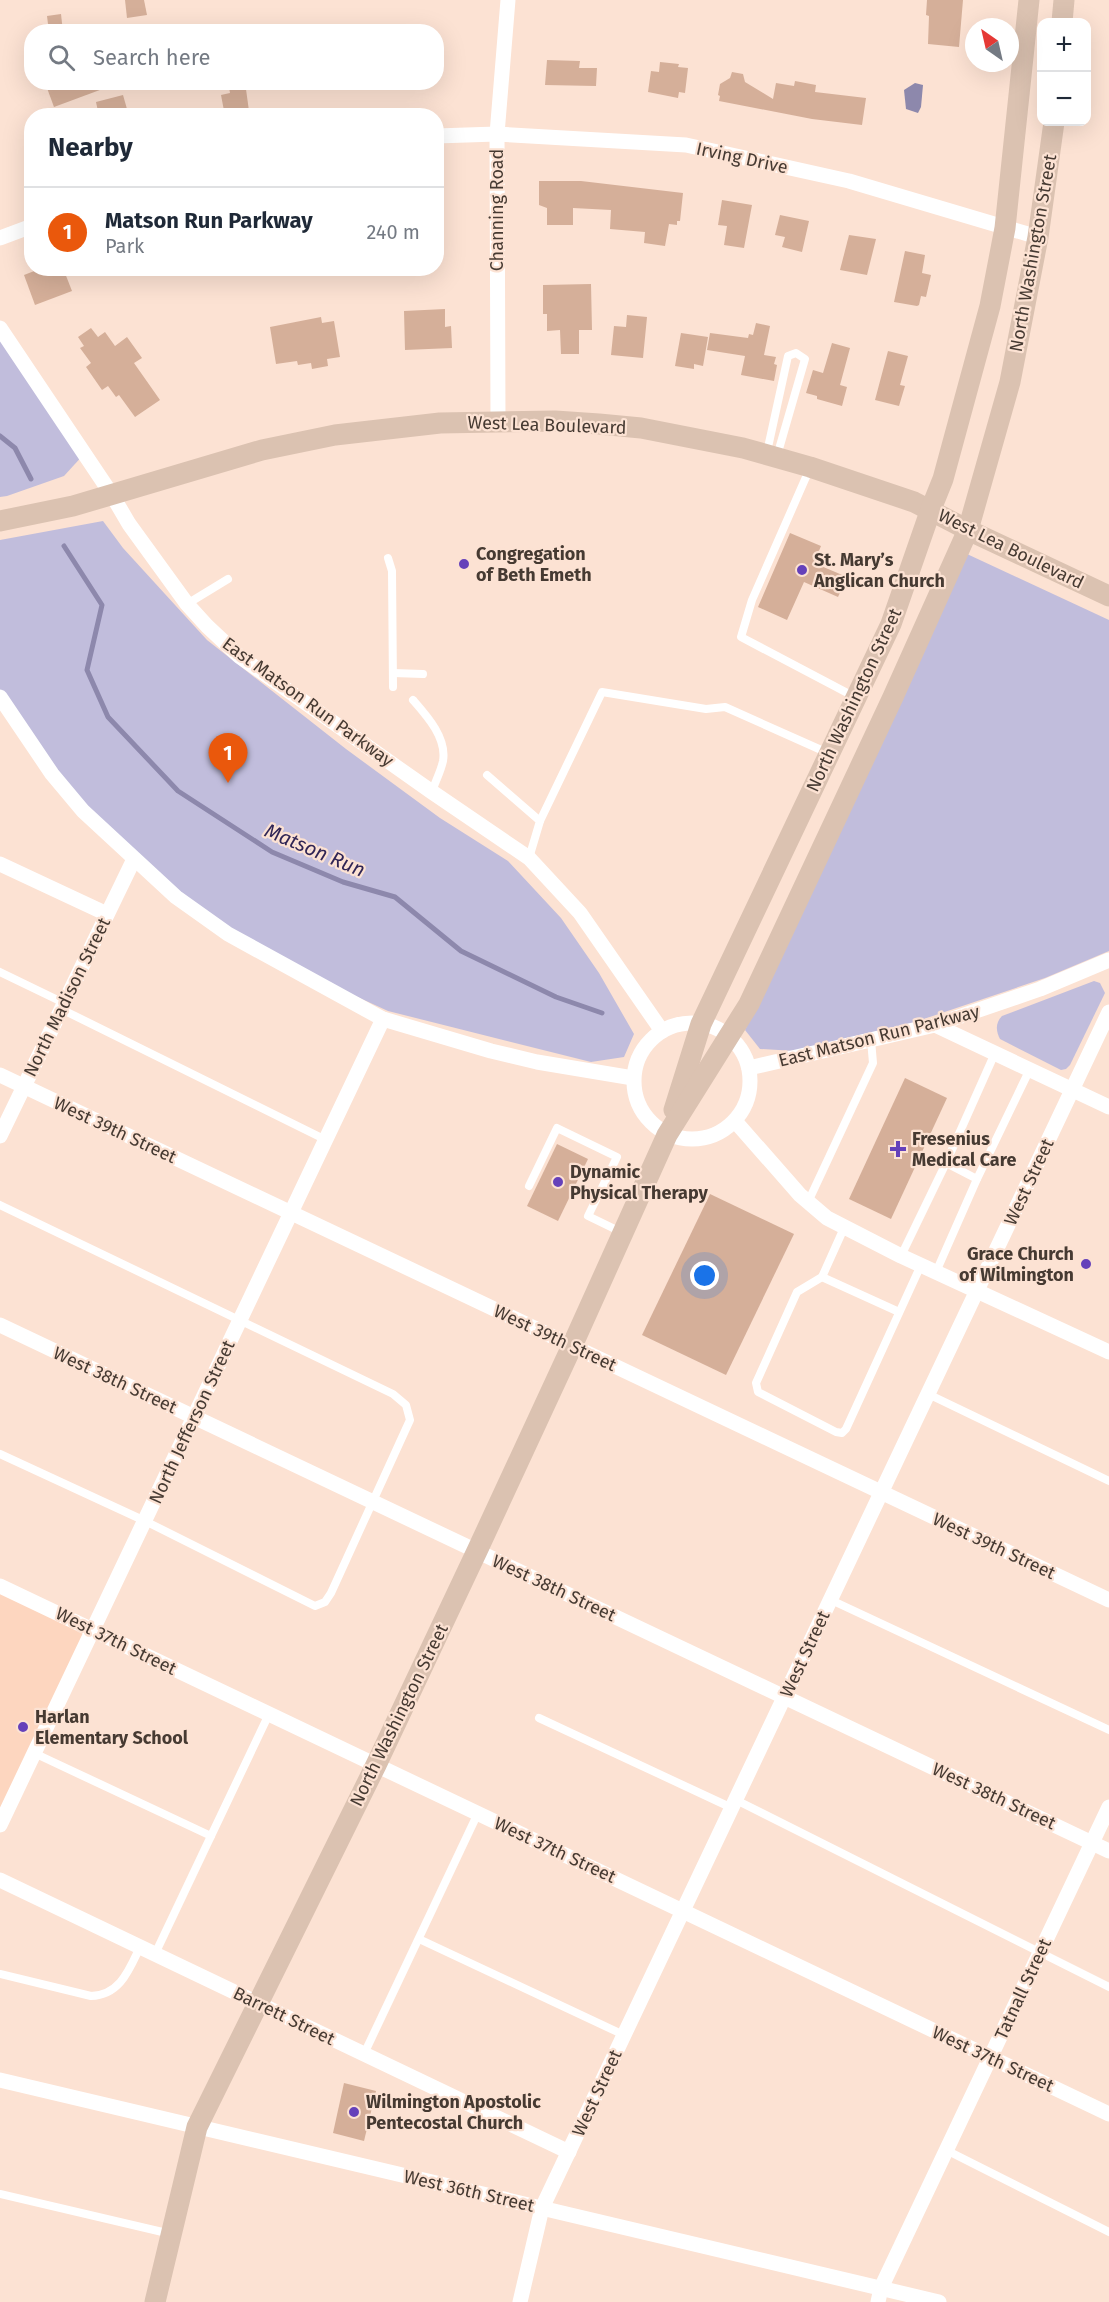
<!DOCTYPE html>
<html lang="en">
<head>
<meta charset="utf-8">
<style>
  :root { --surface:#fff; --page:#f2f2f3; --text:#1f2937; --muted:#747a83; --line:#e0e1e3; --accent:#ea580c }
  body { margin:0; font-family:"Fira Sans",sans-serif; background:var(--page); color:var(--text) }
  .controls { position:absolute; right:18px; top:18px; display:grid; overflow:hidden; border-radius:12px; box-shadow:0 6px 24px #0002 }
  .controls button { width:54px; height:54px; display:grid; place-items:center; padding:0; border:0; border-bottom:2px solid var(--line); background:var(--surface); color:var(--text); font:30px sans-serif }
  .compass { position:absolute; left:965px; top:18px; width:54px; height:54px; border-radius:50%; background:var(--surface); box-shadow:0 6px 24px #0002; rotate:326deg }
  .you { position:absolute; left:705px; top:1276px; width:21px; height:21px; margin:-15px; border:4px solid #fff; border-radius:50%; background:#1a73e8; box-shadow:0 0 0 9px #1a73e833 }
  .badge { display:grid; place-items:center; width:39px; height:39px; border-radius:50%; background:var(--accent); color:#fff; font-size:20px; font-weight:700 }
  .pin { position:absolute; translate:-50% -50px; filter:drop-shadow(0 2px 3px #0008) }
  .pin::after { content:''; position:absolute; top:32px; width:21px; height:18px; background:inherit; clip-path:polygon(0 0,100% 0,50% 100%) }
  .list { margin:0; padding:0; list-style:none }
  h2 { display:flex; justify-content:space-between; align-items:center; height:78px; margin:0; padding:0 24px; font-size:26px }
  h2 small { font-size:20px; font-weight:400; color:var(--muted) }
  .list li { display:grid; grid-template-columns:39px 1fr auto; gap:18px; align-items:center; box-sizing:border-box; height:90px; padding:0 24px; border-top:2px solid var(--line) }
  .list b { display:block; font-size:22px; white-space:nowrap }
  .list p { margin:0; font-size:20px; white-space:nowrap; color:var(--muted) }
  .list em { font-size:20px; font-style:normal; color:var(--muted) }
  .icon { flex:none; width:33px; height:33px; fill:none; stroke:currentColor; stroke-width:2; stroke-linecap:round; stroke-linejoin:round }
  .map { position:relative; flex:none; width:1109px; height:2302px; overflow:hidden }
  .search { position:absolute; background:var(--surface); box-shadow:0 6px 24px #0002; left:24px; top:24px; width:420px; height:66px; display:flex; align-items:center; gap:15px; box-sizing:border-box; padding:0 21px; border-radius:24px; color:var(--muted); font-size:22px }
  .panel { position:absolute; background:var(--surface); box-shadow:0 6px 24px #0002; left:24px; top:108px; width:420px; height:168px; border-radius:24px }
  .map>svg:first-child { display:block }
  .built { fill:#fdd6bf }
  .green { fill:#c1bddc }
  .water { fill:#8d88ac }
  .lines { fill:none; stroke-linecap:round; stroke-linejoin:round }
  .stream { stroke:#8d88ac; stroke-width:5 }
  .building { fill:#d5af99 }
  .lane { stroke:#fff; stroke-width:8 }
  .street { stroke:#fff; stroke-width:15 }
  .secondary { stroke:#dbc2b1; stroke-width:21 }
  .poi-dot { fill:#6541ba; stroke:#fce2d3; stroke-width:2 }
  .labels { text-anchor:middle; stroke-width:4.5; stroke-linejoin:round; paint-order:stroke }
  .street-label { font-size:18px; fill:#463a32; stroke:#fce2d3 }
  .poi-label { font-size:18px; font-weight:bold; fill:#463a32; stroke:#fce2d3; text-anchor:start }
  .water-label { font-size:20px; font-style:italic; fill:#302555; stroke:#fce2d3 }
</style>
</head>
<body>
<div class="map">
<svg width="1109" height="2302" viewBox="0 0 1109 2302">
  <rect width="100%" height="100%" fill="#fce2d3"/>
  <path class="built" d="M0 1586 93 1630 0 1825Z"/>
  <g class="green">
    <path d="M0 328 85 453 64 476 7 496 0 497Z"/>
    <path d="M103 521 123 548 207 640 346 749 440 818 508 861 561 918 599 973 634 1034 624 1057 591 1062 388 1011 268 956 197 912 94 822 0 699V540Z"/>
    <path d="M967 554 1109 620V951L1045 978 915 1022 795 1051 760 1049 745 1030Z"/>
    <path d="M1094 981 1100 983 1105 993 1070 1065 1066 1069 1061 1070 1000 1039C996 1031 995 1023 1002 1016Z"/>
  </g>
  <path class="water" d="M915 83 923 85 921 107 918 113 906 109 904 90Z"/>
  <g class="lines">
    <g class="stream">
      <path d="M0 436 15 448 31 479"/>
      <path d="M64 546 102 605 87 670 108 717 178 791 272 852 343 882 395 897 461 951 556 997 602 1013"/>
    </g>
  </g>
  <g class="building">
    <path d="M125 0H144L147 15 127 18Z"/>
    <path d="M927 0H963L959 47 928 44 929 16 926 15Z"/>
    <path d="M61 14 63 32H49L47 16Z"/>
    <path d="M547 60 580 61 579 68H597L596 86 545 85Z"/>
    <path d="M660 62 679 64 678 67 688 68 685 93 679 92 678 98 648 92 651 71 659 72Z"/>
    <path d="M732 72 743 74 745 82 773 99 776 83 794 86 795 81 816 85 815 92 866 98 862 125 812 119 719 101 720 96 718 95 720 84 730 78Z"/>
    <path d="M63 82H115L116 84 54 107 47 88Z"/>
    <path d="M228 82H245L249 111 225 116 221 95 230 93Z"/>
    <path d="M123 95 129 116H99L96 102Z"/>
    <path d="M539 181H581L683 193 680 221H677V225L669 224 665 246 644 243 645 232 610 229 611 210 573 208V225H547V208L539 205Z"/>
    <path d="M722 200 752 205 744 248 724 245 727 226 718 225Z"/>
    <path d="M780 215 809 221 802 252 782 247 785 237 775 235Z"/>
    <path d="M849 235 876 239 867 275 840 270Z"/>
    <path d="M905 251 925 255 922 273 931 275 926 297 921 296 919 305 917 306 894 302Z"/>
    <path d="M42 268H63L72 291 35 305 24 275Z"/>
    <path d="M591 284 592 330H579V354H561L560 330 547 331V314H543V285Z"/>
    <path d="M445 309V327L451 326 452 348 405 350 404 311Z"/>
    <path d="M627 315 647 317 643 358 611 355 614 326 626 327Z"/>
    <path d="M321 317 322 323 334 321 340 357 327 359 328 366 312 369 311 363 298 365 297 361 276 364 270 327Z"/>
    <path d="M756 323 770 326 764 355 776 357 774 364 777 365 774 381 741 375 745 356 707 350 710 333 748 338 749 334 753 335Z"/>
    <path d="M91 328 98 337 105 332 115 346 127 337 142 358 134 363 160 400 135 417 119 395 116 397 108 386 102 390 86 367 91 363 80 348 84 346 78 337Z"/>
    <path d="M681 333 708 337 703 366 694 364V369L675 366Z"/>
    <path d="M832 343 850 348 840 385 847 387 842 406 817 399V396L806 393 813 370 823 373Z"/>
    <path d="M888 351 908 356 900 385 905 386 899 406 875 400Z"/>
    <path d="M790 533 821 546 814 563 847 577 838 597 804 582 787 620 758 607Z"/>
    <path d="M905 1078 947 1098 891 1219 849 1199Z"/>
    <path d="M557 1144 588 1159 558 1221 527 1206Z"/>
    <path d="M710 1194 794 1234 726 1375 642 1335Z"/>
    <path d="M344 2083 376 2091 364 2141 333 2133Z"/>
  </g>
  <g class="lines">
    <g class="lane">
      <path d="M767 452 788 356 796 353 805 359 777 456"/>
      <path d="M810 468 752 600 741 637 855 697"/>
      <path d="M388 558 392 571 393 687"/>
      <path d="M187 604 228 579"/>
      <path d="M393 673 423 674"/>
      <path d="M413 700C427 716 447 738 443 761 441 771 435 782 432 792"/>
      <path d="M487 775 540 821 529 858"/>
      <path d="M540 821 602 692 706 709 725 707 828 753"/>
      <path d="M0 972 64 1003"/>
      <path d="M61 1009 326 1140"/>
      <path d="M946 1163 977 1179"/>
      <path d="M529 1186 557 1128 617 1157 588 1216 621 1232"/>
      <path d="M808 1202 873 1063 871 1040"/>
      <path d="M0 1205 393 1394 406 1405 410 1420 331 1593 325 1602 315 1606 145 1521 0 1454"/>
      <path d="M844 1228 822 1277 797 1292 756 1383 758 1392 836 1432 842 1433 846 1429 921 1265"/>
      <path d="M901 1256 946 1163 995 1053"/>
      <path d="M936 1272 977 1179 1030 1069"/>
      <path d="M822 1277 899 1312"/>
      <path d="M928 1394 1109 1481"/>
      <path d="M831 1600 1109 1730"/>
      <path d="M539 1718 732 1808"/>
      <path d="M34 1753 211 1836 269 1714"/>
      <path d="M736 1800 1109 1987"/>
      <path d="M419 1939 624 2035"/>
      <path d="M155 1954 211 1836"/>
      <path d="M0 1974 91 1996C120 1995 129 1970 140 1947"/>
      <path d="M364 2054 478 1813"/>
      <path d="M946 2150 1109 2232"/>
      <path d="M0 2194 171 2234"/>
    </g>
    <g class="street">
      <path d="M436 136 497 134 686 145 849 181 1038 237"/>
      <path d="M0 238 32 226"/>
      <path d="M0 328 112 495 129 524 187 604 207 626 239 656 432 792 529 858 580 913 662 1031"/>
      <path d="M498 421 497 134 508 0"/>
      <path d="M0 697 52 774 83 811 176 897 228 934 383 1019 491 1051 537 1062 633 1078"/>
      <path d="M0 864 107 914"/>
      <circle cx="692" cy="1081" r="58"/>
      <path d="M935 1025 1109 1107"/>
      <path d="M749 1068 935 1025 1040 989 1109 960"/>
      <path d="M0 1075 1109 1600"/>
      <path d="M735 1121 800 1195 827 1218 901 1256 1109 1352"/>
      <path d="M0 1136 134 859"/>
      <path d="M0 1325 1109 1851"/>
      <path d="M0 1586 1109 2114"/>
      <path d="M0 1825 383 1019"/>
      <path d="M0 1880 569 2152"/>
      <path d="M0 2080 939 2302"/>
      <path d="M520 2302 542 2208 1109 1012"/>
      <path d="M878 2302 881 2288 1109 1807"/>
    </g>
    <g class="secondary">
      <path d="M1062 22 1064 0"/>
      <path d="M0 521 73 506 262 450 335 435 440 423 555 421 599 424 641 428 743 448 810 467 914 502 968 530 1109 596"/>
      <path d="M674 1110 701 1024 891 624 931 509 943 479 990 306 1005 228 1029 0"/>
      <path d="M155 2302 197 2127 376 1765 477 1551 572 1346 667 1135 749 1004 893 697 968 530 1010 382 1038 237 1054 122"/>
    </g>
  </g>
  <g class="poi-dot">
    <circle cx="464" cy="564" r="6"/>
    <circle cx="802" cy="570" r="6"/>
    <path d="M895 1140h6v6h6v6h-6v6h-6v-6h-6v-6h6z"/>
    <circle cx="558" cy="1182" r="6"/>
    <circle cx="1086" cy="1264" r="6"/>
    <circle cx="23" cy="1727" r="6"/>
    <circle cx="354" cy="2112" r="6"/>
  </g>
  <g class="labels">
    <g class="street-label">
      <text transform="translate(742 158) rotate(12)" y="6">Irving Drive</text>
      <text transform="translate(497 210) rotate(-90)" y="6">Channing Road</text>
      <text transform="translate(1033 253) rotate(-80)" y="6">North Washington Street</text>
      <text transform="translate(547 425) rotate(2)" y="6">West Lea Boulevard</text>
      <text transform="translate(1011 549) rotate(26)" y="6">West Lea Boulevard</text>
      <text transform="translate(854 700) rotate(-65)" y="6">North Washington Street</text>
      <text transform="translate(308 702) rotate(36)" y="6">East Matson Run Parkway</text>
      <text transform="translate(67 997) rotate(-64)" y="6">North Madison Street</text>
      <text transform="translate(879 1036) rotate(-14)" y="6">East Matson Run Parkway</text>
      <text transform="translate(115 1130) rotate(25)" y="6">West 39th Street</text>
      <text transform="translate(1029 1182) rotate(-65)" y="6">West Street</text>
      <text transform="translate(555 1338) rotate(25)" y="6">West 39th Street</text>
      <text transform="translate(115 1380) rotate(25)" y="6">West 38th Street</text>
      <text transform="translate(192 1422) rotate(-65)" y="6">North Jefferson Street</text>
      <text transform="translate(994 1546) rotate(25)" y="6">West 39th Street</text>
      <text transform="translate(554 1588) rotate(25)" y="6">West 38th Street</text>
      <text transform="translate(116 1641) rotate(26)" y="6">West 37th Street</text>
      <text transform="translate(805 1654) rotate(-65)" y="6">West Street</text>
      <text transform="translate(399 1715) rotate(-64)" y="6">North Washington Street</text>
      <text transform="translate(994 1796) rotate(25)" y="6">West 38th Street</text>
      <text transform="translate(555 1850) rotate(25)" y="6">West 37th Street</text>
      <text transform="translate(1023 1989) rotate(-65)" y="6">Tatnall Street</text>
      <text transform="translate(284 2016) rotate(26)" y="6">Barrett Street</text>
      <text transform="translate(993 2059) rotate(25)" y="6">West 37th Street</text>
      <text transform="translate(597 2093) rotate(-65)" y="6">West Street</text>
      <text transform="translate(469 2191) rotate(13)" y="6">West 36th Street</text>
    </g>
    <g class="poi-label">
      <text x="476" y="560">Congregation<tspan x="476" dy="21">of Beth Emeth</tspan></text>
      <text x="814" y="566">St. Mary’s<tspan x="814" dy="21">Anglican Church</tspan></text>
      <text x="912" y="1145">Fresenius<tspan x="912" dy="21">Medical Care</tspan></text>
      <text x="570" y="1178">Dynamic<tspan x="570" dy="21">Physical Therapy</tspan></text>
      <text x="1074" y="1260" text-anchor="end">Grace Church<tspan x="1074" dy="21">of Wilmington</tspan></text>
      <text x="35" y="1723">Harlan<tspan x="35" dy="21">Elementary School</tspan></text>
      <text x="366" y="2108">Wilmington Apostolic<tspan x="366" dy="21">Pentecostal Church</tspan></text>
    </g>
    <g class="water-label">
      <text transform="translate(315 850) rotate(23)" y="7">Matson Run</text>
    </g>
  </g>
</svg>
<div class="controls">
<button>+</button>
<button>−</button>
</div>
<svg class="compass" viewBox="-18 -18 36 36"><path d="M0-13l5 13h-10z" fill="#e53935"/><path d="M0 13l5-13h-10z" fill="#747a83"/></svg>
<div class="you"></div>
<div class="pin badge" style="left:228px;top:783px">1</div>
<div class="search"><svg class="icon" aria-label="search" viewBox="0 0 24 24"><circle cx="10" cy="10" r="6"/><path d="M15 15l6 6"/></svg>Search here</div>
<section class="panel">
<h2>Nearby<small></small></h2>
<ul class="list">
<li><span class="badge">1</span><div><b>Matson Run Parkway</b><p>Park</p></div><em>240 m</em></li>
</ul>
</section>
</div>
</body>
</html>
